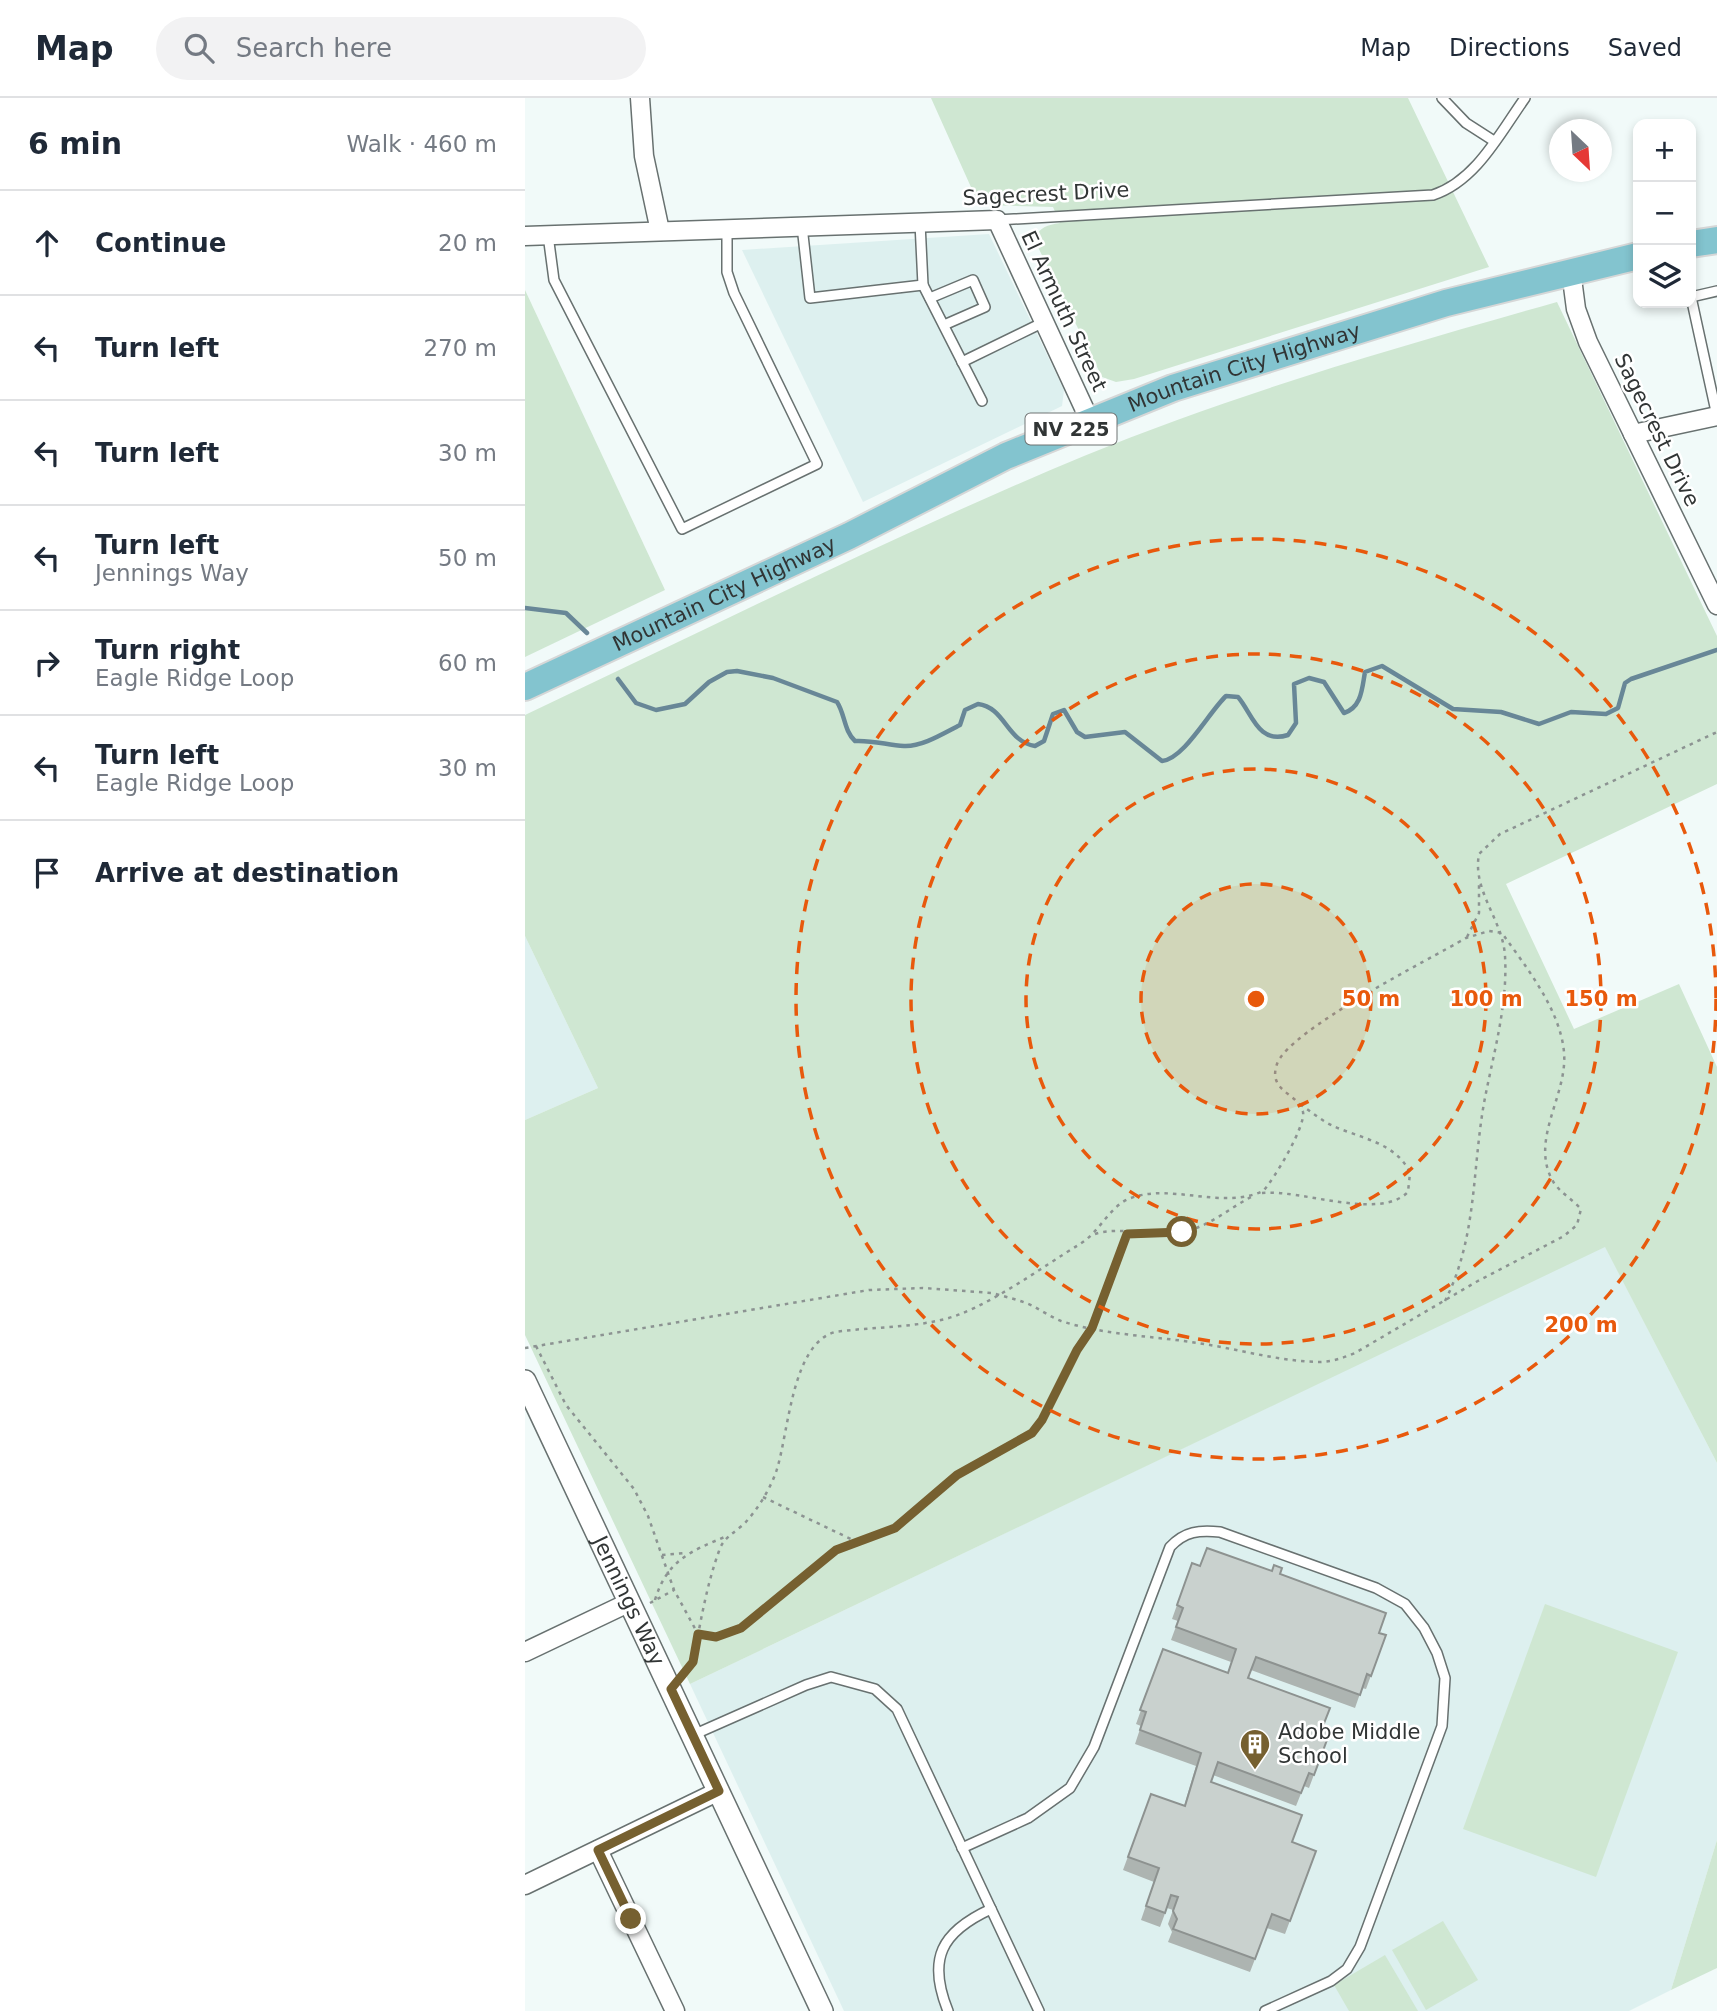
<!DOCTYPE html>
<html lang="en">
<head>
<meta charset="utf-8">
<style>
  :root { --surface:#fff; --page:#f2f2f3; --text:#1f2937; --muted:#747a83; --line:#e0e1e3 }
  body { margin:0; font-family:"DejaVu Sans",sans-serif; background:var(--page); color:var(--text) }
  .controls { position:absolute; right:21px; top:21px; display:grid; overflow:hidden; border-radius:14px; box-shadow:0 4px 10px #0003 }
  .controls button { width:63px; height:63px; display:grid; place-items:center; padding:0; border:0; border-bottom:2px solid var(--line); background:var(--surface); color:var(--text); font:35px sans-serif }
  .compass { position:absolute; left:1024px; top:21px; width:63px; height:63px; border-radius:50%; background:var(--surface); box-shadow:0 4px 10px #0003; rotate:155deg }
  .stop { position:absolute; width:21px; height:21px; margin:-16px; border:5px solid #766030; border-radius:50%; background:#fff }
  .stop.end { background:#766030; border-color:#fff; box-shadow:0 2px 7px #0008 }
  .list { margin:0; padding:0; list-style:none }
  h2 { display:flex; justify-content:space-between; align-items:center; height:91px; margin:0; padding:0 28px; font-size:30px }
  h2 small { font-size:23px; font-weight:400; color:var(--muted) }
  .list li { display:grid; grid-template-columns:46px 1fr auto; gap:21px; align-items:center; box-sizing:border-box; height:105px; padding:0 28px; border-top:2px solid var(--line) }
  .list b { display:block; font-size:26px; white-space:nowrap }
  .list p { margin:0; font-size:23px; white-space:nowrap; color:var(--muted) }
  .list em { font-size:23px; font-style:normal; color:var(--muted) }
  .icon { flex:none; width:38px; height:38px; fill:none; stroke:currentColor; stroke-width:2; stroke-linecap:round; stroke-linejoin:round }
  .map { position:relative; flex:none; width:1192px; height:1913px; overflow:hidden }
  header { display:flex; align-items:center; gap:42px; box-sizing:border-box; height:98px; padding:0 35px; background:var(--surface); border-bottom:2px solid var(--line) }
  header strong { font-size:33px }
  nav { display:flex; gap:38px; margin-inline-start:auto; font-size:24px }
  .search { width:490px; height:63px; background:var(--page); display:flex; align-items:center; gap:18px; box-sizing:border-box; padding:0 24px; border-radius:38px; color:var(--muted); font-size:26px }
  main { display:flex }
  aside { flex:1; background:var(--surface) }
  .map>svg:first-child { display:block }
  .built { fill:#ddf0ef }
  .green { fill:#cfe7d2 }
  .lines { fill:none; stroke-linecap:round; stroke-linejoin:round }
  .stream { stroke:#688797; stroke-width:4.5 }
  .service-casing { stroke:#687170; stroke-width:12 }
  .minor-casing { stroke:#687170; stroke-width:21 }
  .tertiary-casing { stroke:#687170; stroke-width:24 }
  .primary-casing { stroke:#d6d7d7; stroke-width:30 }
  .path { stroke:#8c9392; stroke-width:2.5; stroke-dasharray:3.5 5; stroke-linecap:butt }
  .service { stroke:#fff; stroke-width:9 }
  .minor { stroke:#fff; stroke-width:18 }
  .tertiary { stroke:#fff; stroke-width:21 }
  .primary { stroke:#83c4cf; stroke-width:26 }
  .wall { fill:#adb4b1 }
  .building { fill:#c9d1ce; stroke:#8d9290; stroke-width:2 }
  .route { stroke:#766030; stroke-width:9 }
  .ring { fill:none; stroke:#e8590c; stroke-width:3.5; stroke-dasharray:12 9 }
  .labels { text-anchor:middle; stroke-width:5; stroke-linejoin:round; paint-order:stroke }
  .shield { fill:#fff; stroke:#6f7272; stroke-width:2 }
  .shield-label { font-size:19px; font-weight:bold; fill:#313535 }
  .street-label { font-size:21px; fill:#313535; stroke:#fff }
  .poi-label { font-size:21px; fill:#313535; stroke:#fff; text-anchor:start }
  .centre { fill:#e8590c; stroke:#fff; stroke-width:3.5 }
  .ring-label { font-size:21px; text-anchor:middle; font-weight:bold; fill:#e8590c; stroke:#fff; stroke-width:5; stroke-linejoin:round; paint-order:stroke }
</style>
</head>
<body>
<header>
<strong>Map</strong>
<div class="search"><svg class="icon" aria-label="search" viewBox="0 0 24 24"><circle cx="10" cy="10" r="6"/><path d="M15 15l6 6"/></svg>Search here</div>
<nav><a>Map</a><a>Directions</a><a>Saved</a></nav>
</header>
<main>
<aside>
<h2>6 min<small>Walk · 460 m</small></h2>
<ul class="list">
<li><svg class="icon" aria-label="ahead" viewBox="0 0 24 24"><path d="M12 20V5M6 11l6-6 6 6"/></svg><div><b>Continue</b></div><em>20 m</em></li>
<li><svg class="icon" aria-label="left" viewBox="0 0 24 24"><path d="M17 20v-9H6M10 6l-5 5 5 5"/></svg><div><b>Turn left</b></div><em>270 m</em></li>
<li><svg class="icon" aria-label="left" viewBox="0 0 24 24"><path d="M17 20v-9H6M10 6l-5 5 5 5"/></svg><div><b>Turn left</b></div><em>30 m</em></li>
<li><svg class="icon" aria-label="left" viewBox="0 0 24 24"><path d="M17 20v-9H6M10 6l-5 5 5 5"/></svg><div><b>Turn left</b><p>Jennings Way</p></div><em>50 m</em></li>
<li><svg class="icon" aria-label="right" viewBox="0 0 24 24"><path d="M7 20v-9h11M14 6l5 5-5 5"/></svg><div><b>Turn right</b><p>Eagle Ridge Loop</p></div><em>60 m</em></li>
<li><svg class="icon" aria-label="left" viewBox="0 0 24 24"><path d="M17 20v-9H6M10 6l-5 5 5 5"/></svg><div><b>Turn left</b><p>Eagle Ridge Loop</p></div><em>30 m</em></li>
<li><svg class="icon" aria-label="arrive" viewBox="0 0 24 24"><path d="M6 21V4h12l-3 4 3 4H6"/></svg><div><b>Arrive at destination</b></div></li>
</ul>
</aside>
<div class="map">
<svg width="1192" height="1913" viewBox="0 0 1192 1913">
  <rect width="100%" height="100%" fill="#f1faf9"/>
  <g class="built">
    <path d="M464 136 539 292 537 308 338 404 217 152Z"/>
    <path d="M0 838 73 990 0 1022Z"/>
    <path d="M1080 1148 1192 1365V1742L1146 1892 1104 1913H319L165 1586Z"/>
  </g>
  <g class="green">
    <path d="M406 0H883L964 169 609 281 591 284 577 279 509 141C515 129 522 127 535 125L528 109 454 107Z"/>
    <path d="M0 192 140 492 0 559Z"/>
    <path d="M1032 204 1192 538V686L981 786 1049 931 1154 886 1192 969V1365L1080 1149 165 1586 0 1237V1022L73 990 0 838V617C185 530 369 437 559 358 712 295 873 249 1032 204Z"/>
    <path d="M1020 1506 1153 1554 1071 1779 938 1731Z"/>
    <path d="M1192 1742V1870L1146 1892Z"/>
    <path d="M918 1823 953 1882 901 1912 867 1852Z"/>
    <path d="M860 1857 893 1913H824L809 1887Z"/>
  </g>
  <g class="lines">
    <g class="stream">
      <path d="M0 510 41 515 62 535"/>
      <path d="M93 581 111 605 131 612 160 606 184 584 202 574 212 573 248 580 312 604C320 616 319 633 330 643 348 642 362 647 379 648 397 649 419 635 435 627L440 612 453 606C480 609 482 644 510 648L519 643 528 616 539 612 552 634 560 639 600 634 637 663C659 661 684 614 701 598L713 599C727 615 733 647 763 637L771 625 769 586 784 580 799 584 819 615C837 609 837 590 840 574L857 568 928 611 976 614 1014 626 1046 614 1081 616 1093 610 1100 585 1106 581 1192 552"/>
    </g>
    <g class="service-casing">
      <g id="service">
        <path d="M917 0 941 25 969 43"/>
        <path d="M472 122 908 97C951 83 975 35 1000 0"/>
        <path d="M277 128 285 200 398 187 395 125"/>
        <path d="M23 137 29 182 157 431 292 366 209 195 202 174V131"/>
        <path d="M398 187 457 303"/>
        <path d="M1166 199 1192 318"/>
        <path d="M1166 199 1192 193"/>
        <path d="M405 200 448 182 460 209 419 227"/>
        <path d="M437 264 519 224"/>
        <path d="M168 1637 281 1587 306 1579 350 1591 372 1611 514 1913"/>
        <path d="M437 1750 503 1720 545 1690 569 1649 645 1449C660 1433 674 1432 695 1434L851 1490 880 1506 899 1530 912 1555 920 1580 917 1628 835 1849 822 1871 806 1883 740 1913"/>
        <path d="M423 1913C402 1861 416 1834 466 1811"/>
      </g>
    </g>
    <g class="minor-casing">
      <g id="minor">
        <path d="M115 0 119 58 135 133"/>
        <path d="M0 138 472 122 565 323"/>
        <path d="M1046 173 1051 211 1063 244 1192 507"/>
        <path d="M1108 336 1192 318"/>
        <path d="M0 1554 105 1504"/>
        <path d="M73 1752 150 1913"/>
        <path d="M0 1787 194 1693"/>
      </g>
    </g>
    <g class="tertiary-casing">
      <g id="tertiary">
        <path id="s1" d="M0 1283 297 1913"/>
      </g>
    </g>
    <g class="primary-casing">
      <g id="primary">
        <path d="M1166 146 1192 142"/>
        <path id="s2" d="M0 589 324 438 481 358 648 290 921 205 1113 158"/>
      </g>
    </g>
    <g class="path">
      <path d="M942 839 954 815V783"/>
      <path d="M737 1095C776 1091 854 1123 883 1094L885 1075C872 1045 835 1040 808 1028 797 1023 787 1014 776 1007"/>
      <path d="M570 1136C592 1128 629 1139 656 1134 683 1130 704 1110 728 1098"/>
      <path d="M920 1203C952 1140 947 1073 959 1005 968 957 983 907 980 858 978 822 947 793 954 756L975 736 1192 634"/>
      <path d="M11 1248 41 1307 109 1391 123 1418 149 1492 173 1536 191 1539 216 1530 242 1512 311 1452 370 1430 432 1377 507 1335 517 1322 538 1278 567 1230 602 1136"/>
      <path d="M0 1250 344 1192 398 1190 467 1195C481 1199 495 1202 508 1208 517 1213 526 1219 536 1223 579 1237 628 1238 673 1245 713 1251 752 1263 794 1264 806 1264 818 1260 830 1255L951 1184 1039 1138 1052 1127 1056 1111C1048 1102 1036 1095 1029 1085 1003 1043 1043 998 1039 954 1035 911 1001 869 977 835L964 833 941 840C905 861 764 932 752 966 742 994 775 996 778 1014 781 1028 748 1083 738 1093 697 1112 647 1085 606 1100 585 1107 575 1134 555 1146 517 1169 458 1213 416 1222 382 1230 345 1229 310 1234 267 1246 264 1332 252 1371 246 1390 233 1411 219 1426 209 1435 198 1440 194 1453 181 1489 175 1527 168 1564L158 1577"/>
      <path d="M238 1399 332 1444"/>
      <path d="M137 1457 161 1455"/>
      <path d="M130 1502C142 1462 166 1453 202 1438"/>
      <path d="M125 1505 149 1492"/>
    </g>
    <use href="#service" class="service"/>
    <use href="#minor" class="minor"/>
    <use href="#tertiary" class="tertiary"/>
    <use href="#primary" class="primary"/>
  </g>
  <path class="wall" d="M667 1465 675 1468 755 1476 854 1535 861 1537 841 1591 837 1590 830 1610 726 1572 724 1580 798 1628 806 1631 784 1690 779 1688 771 1708 688 1677 686 1684 767 1744 791 1753 760 1836 742 1830 725 1874 643 1844 647 1834 643 1826 648 1812 642 1810 635 1829 616 1822 629 1784 598 1772 626 1696 659 1708 671 1668 610 1646 616 1628 611 1626 638 1551 703 1575 706 1564 646 1542 653 1523 647 1521Z"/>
  <path class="building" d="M682 1450 747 1473 749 1467 757 1470 755 1476 861 1515 854 1535 861 1537 846 1578 842 1576 835 1597 731 1559 723 1580 805 1610 798 1628 806 1631 789 1677 784 1675 776 1695 693 1664 686 1684 777 1717 767 1744 791 1753 765 1823 747 1816 730 1861 648 1831 652 1821 648 1813 653 1799 646 1797 640 1815 621 1808 634 1770 603 1759 626 1696 660 1708 676 1655 615 1632 621 1614 615 1612 638 1551 703 1575 711 1551 651 1529 658 1510 652 1507 667 1465 675 1468Z"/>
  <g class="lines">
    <path class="route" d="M106 1821 73 1752 194 1693 146 1591 168 1564 173 1536 191 1539 216 1530 311 1452 370 1430 432 1377 507 1335 517 1322 552 1252 567 1230 602 1136 657 1134"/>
  </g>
  <circle cx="731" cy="901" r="115" fill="#e8590c" fill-opacity=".12"/>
  <g class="ring">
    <circle cx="731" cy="901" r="115"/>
    <circle cx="731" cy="901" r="230"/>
    <circle cx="731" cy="901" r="345"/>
    <circle cx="731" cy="901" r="460"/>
  </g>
  <defs>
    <g id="building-pin" transform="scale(1.575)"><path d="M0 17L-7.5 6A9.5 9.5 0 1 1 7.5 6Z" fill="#766030" stroke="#fff"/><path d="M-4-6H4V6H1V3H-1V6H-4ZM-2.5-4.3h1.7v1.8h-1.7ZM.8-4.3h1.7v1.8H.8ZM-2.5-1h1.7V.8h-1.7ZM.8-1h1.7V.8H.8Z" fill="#fff"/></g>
  </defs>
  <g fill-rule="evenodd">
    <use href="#building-pin" x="730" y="1646"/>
  </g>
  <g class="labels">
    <rect class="shield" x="500.5" y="315.5" width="91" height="31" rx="5"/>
    <g class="shield-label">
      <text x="546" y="338">NV 225</text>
    </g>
    <g class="street-label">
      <text transform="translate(521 96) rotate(-3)" y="7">Sagecrest Drive</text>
      <text transform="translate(539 213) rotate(65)" y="7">El Armuth Street</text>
      <text dy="7" stroke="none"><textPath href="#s2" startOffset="788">Mountain City Highway</textPath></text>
      <text transform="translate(1132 332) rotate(64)" y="7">Sagecrest Drive</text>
      <text dy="7" stroke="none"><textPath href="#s2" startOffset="220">Mountain City Highway</textPath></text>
      <text dy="7" stroke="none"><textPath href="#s1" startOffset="243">Jennings Way</textPath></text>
    </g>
    <g class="poi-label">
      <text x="753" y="1641">Adobe Middle<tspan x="753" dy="24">School</tspan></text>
    </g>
  </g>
  <circle cx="731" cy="901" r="10" class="centre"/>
  <g class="ring-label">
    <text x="846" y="908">50 m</text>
    <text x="961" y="908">100 m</text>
    <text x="1076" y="908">150 m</text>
    <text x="1056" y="1234">200 m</text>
  </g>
</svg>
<div class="controls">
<button>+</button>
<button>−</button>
<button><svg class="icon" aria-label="layers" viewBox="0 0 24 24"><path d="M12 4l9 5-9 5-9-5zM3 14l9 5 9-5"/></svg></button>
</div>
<svg class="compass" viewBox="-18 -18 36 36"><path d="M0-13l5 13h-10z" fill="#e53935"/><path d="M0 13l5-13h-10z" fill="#747a83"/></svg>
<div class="stop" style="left:657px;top:1134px"></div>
<div class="stop end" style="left:106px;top:1821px"></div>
</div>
</main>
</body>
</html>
